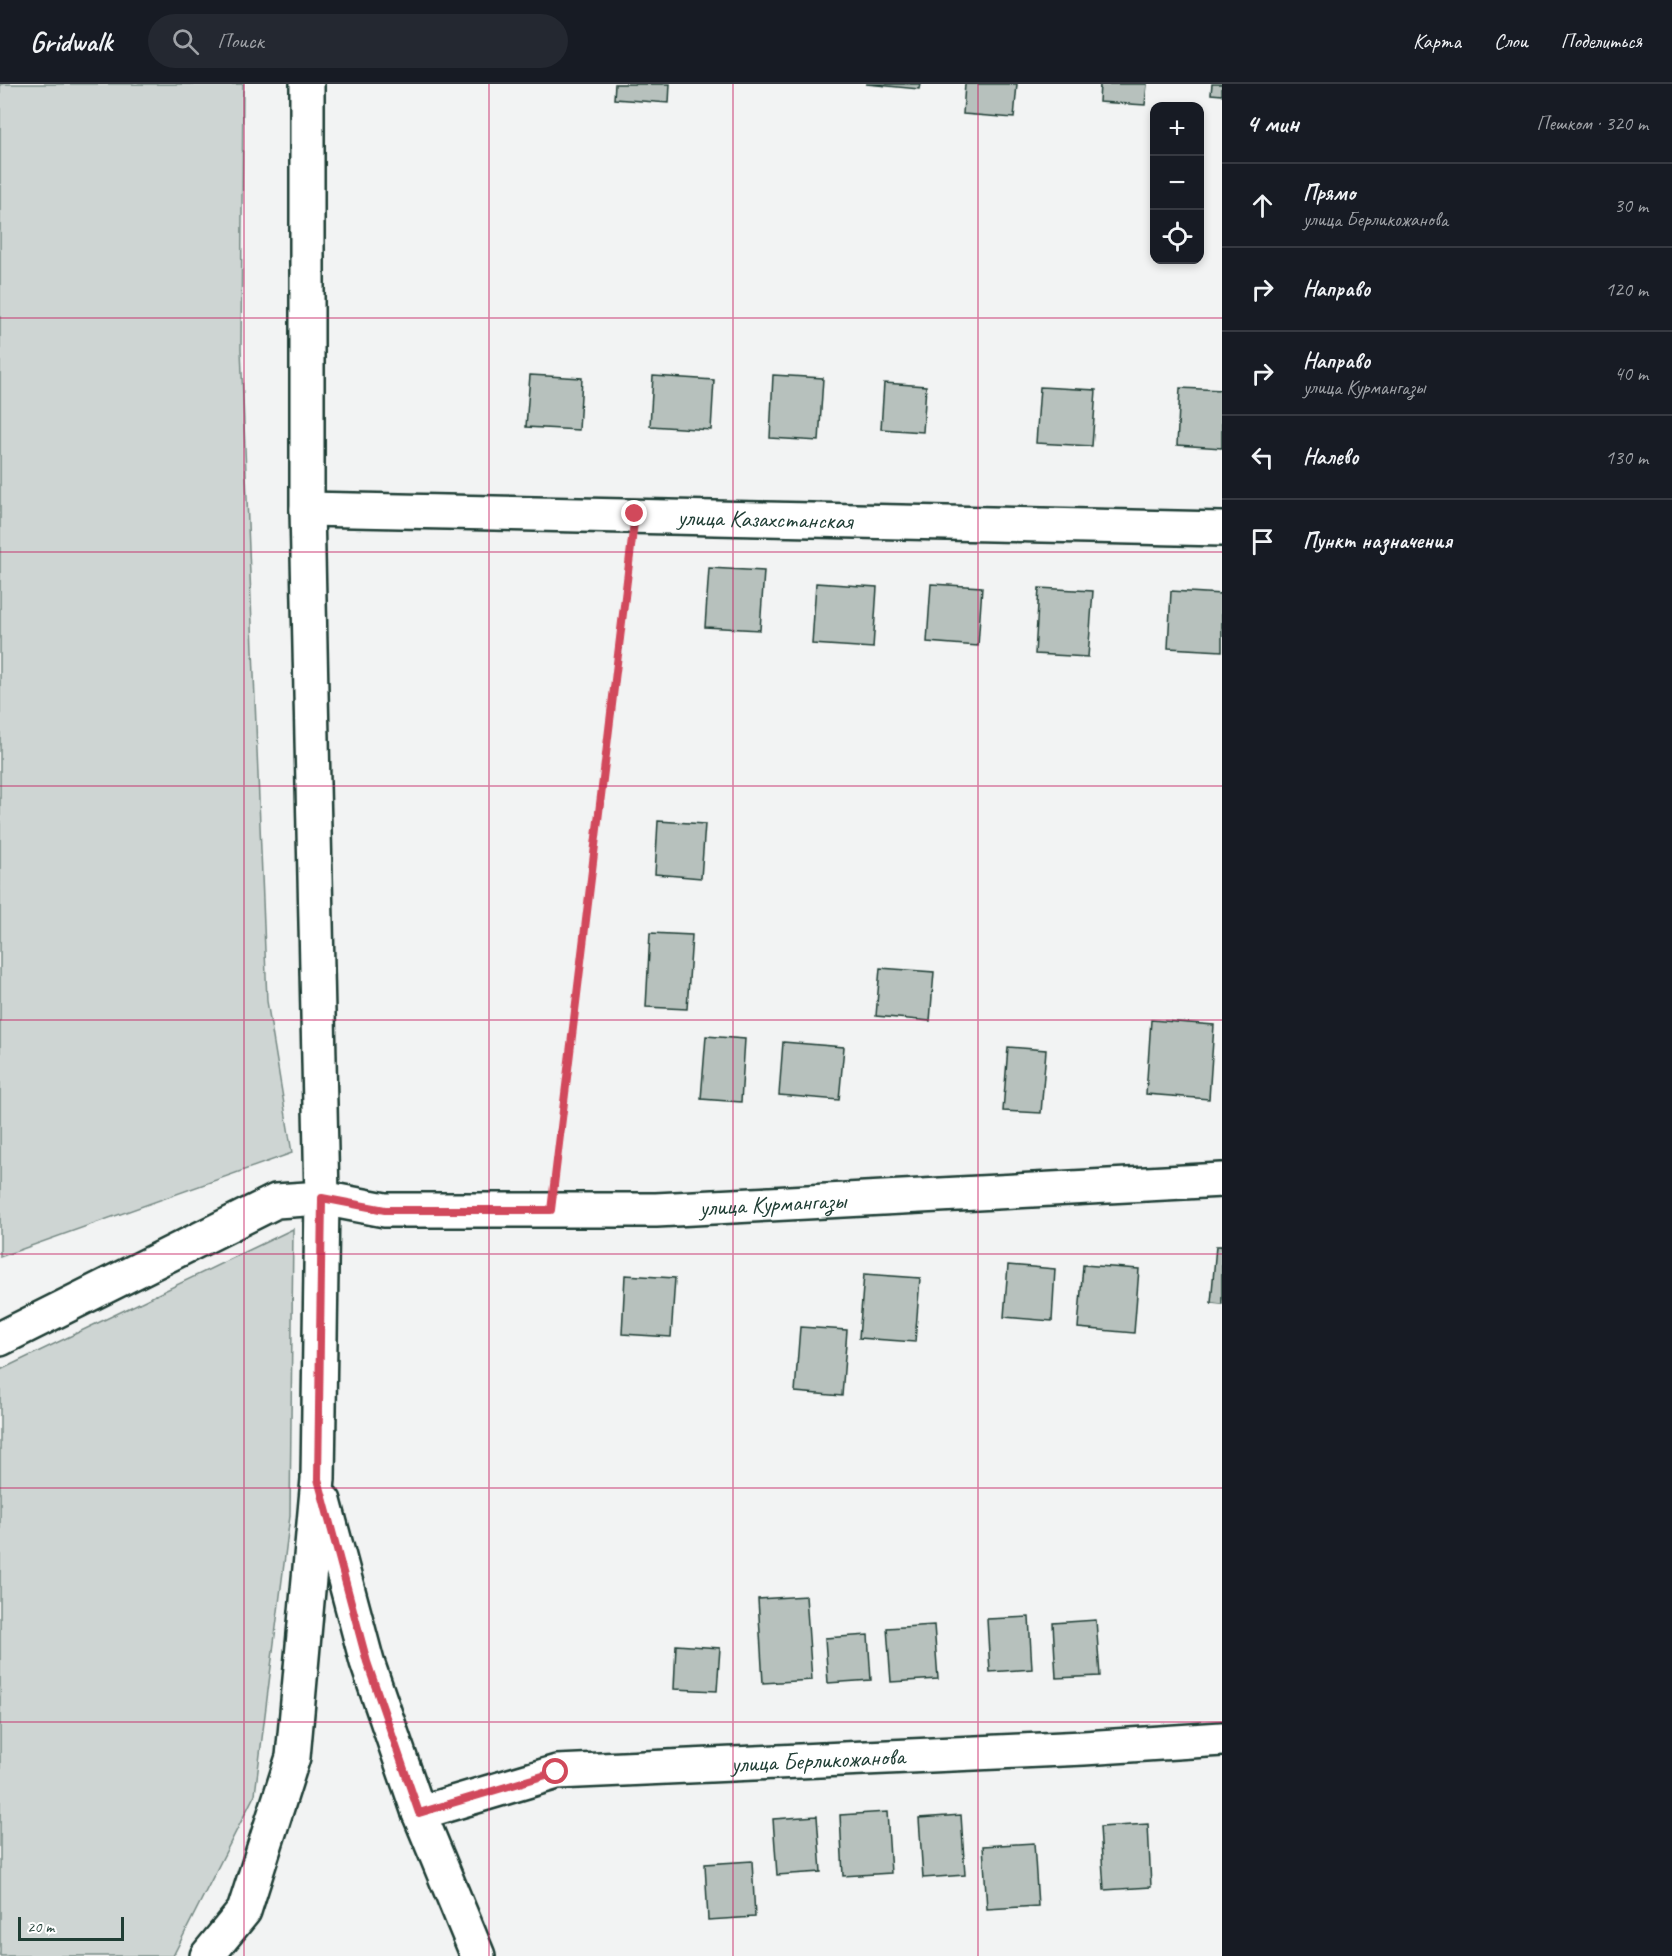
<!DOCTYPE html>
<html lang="ru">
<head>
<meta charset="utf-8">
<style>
  :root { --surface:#171b24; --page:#242831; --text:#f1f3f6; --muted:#9ea1a6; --line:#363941 }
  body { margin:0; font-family:Caveat,sans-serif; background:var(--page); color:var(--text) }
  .controls { position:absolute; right:18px; top:18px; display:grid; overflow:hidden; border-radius:12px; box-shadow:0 3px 9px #0003 }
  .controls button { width:54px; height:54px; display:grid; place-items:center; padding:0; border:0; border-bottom:2px solid var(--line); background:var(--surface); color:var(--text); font:30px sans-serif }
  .scale { position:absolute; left:18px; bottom:15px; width:106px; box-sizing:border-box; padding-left:6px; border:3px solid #1f3d34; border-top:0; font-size:16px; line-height:21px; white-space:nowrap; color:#1f3d34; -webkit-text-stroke:4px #fff; paint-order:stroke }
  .stop { position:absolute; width:18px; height:18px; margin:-14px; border:4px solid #d1495b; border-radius:50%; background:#fff }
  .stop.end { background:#d1495b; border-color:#fff; box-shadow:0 2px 6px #0008 }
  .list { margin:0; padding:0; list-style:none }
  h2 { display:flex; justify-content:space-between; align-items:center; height:78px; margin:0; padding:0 24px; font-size:26px }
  h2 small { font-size:20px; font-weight:400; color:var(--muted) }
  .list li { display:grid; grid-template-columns:39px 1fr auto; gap:18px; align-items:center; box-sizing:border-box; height:84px; padding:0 24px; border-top:2px solid var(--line) }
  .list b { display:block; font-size:22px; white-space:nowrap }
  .list p { margin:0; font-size:20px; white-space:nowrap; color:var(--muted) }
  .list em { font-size:20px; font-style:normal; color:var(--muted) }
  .icon { flex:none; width:33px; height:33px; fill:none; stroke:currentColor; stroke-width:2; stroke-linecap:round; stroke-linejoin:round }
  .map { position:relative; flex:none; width:1222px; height:1872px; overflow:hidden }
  header { display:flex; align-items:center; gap:36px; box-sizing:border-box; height:84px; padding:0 30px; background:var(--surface); border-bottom:2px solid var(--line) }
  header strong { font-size:28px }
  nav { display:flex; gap:33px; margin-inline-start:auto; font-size:21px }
  .search { width:420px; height:54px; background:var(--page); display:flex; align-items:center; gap:15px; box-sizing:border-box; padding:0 21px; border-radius:33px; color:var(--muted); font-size:22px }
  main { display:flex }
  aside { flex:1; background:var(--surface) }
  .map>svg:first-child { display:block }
  .green { fill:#ced5d3; stroke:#768984; stroke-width:1.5 }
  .building { fill:#b7c1bd; stroke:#1f3d34; stroke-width:1.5 }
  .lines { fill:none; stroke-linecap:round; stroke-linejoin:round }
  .street-casing { stroke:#1f3d34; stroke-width:38 }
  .secondary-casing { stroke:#1f3d34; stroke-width:38 }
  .path { stroke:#1f3d34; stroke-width:4; stroke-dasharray:6 4.5; stroke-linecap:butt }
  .street { stroke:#fff; stroke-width:33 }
  .secondary { stroke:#fff; stroke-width:33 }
  .route { stroke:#d1495b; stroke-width:8 }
  .grid { fill:none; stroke:#c2185b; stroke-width:1.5; stroke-opacity:0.55 }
  .labels { text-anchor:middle; stroke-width:4.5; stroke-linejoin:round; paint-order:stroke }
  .street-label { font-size:24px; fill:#1f3d34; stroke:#fff }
</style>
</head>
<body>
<header>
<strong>Gridwalk</strong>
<div class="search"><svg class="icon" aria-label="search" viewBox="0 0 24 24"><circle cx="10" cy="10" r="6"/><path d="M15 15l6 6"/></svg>Поиск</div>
<nav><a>Карта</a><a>Слои</a><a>Поделиться</a></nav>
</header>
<main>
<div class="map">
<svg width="1222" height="1872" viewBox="0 0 1222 1872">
  <rect width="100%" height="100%" fill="#f2f3f3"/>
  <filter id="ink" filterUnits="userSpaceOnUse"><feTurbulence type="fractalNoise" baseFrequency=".0167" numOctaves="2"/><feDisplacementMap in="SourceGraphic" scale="12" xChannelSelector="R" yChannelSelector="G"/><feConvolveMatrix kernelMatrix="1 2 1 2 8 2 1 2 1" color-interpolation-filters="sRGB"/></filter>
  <g filter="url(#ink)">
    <g class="green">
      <path d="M0 0H243L241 264 267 917 292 1069 0 1173Z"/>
      <path d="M293 1145 290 1432 255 1710 173 1872H0V1286Z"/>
    </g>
    <g class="building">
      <path d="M615 0H670L669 19 614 15Z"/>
      <path d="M866 0H920L919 5Z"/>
      <path d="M965 0H1017L1014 34 963 30Z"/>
      <path d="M1100 0H1147L1145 21 1099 18Z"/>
      <path d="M1212 0H1222V11L1211 10Z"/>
      <path d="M530 291 582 294 579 346 526 343Z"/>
      <path d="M773 291 823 294 819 357 770 354Z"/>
      <path d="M653 292 714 296 711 346 650 342Z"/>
      <path d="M884 299 926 302 923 348 881 345Z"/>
      <path d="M1040 303 1096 306 1092 362 1036 359Z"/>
      <path d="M1180 304 1222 306V364L1177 361Z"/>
      <path d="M709 484 764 487 760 546 705 543Z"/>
      <path d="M816 499 877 503 873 564 812 560Z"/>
      <path d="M931 500 982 503 978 562 927 558Z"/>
      <path d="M1039 504 1093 507 1088 573 1035 570Z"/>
      <path d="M1171 507 1222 510V567L1168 564Z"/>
      <path d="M658 737 705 740 701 794 655 790Z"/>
      <path d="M650 849 692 851 687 925 646 923Z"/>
      <path d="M880 884 934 888 930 937 876 932Z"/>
      <path d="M1151 936 1214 941 1209 1015 1146 1010Z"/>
      <path d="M706 952 745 955 741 1018 701 1015Z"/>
      <path d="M783 958 844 963 839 1016 779 1011Z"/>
      <path d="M1008 963 1046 966 1041 1029 1003 1027Z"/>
      <path d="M1216 1162H1222V1220L1211 1219Z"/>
      <path d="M1008 1181 1055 1185 1052 1237 1004 1233Z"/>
      <path d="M1083 1181 1139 1185 1134 1249 1078 1244Z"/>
      <path d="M864 1190 920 1194 915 1258 859 1254Z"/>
      <path d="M625 1191 675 1194 671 1253 622 1250Z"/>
      <path d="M800 1243 847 1246 842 1312 795 1308Z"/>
      <path d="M806 1512 812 1596 763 1599 758 1515Z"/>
      <path d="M1029 1533 1032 1585 990 1588 987 1535Z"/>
      <path d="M1096 1536 1100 1592 1056 1594 1053 1539Z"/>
      <path d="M934 1541 938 1595 891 1598 887 1544Z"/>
      <path d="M868 1551 871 1596 828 1599 825 1554Z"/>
      <path d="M676 1561 720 1564 717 1607 674 1605Z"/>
      <path d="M887 1728 891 1789 843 1792 840 1731Z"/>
      <path d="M961 1731 965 1791 923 1794 919 1734Z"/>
      <path d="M817 1732 821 1788 777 1791 773 1735Z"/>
      <path d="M1148 1740 1151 1803 1104 1806 1100 1743Z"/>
      <path d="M1034 1759 1038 1822 987 1825 983 1762Z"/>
      <path d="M752 1777 755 1833 708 1836 705 1780Z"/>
    </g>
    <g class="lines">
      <g class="street-casing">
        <g id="street">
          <path id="s1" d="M307 425 1222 445"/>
          <path id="s2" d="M322 1114 385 1126H656L1222 1096"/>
          <path id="s3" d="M419 1729 557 1688 1084 1664 1222 1655"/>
        </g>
      </g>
      <g class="secondary-casing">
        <g id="secondary">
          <path d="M0 1255 276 1117 322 1114"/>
          <path d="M324 1417 367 1578 419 1729 478 1872"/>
          <path d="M207 1872 244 1827 293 1673 318 1395 322 1114 307 425V0"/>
        </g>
      </g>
      <path class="path" d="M555 1091 631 467"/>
      <use href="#street" class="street"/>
      <use href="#secondary" class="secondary"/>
    </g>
  </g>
  <g class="lines" filter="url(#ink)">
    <path class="route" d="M556 1688 419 1729 367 1578 318 1395 322 1114 385 1126H551L635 430"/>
  </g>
  <path class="grid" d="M244 0V1872M489 0V1872M733 0V1872M978 0V1872M0 234H1222M0 468H1222M0 702H1222M0 936H1222M0 1170H1222M0 1404H1222M0 1638H1222"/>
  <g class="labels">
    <g class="street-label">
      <text dy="8" stroke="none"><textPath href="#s1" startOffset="458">улица Казахстанская</textPath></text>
      <text dy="8" stroke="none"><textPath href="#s2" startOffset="452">улица Курмангазы</textPath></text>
      <text dy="8" stroke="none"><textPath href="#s3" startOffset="405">улица Берликожанова</textPath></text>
    </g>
  </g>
</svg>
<div class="controls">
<button>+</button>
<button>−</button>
<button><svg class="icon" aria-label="locate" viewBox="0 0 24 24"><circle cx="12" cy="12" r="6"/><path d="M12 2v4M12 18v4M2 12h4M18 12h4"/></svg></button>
</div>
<div class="scale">20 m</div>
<div class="stop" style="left:556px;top:1688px"></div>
<div class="stop end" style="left:635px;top:430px"></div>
</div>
<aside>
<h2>4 мин<small>Пешком · 320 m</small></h2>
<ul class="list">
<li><svg class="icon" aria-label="ahead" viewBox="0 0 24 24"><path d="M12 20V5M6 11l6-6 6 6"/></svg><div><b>Прямо</b><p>улица Берликожанова</p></div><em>30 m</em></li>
<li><svg class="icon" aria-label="right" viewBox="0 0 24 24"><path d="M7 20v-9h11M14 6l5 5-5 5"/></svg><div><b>Направо</b></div><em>120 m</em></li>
<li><svg class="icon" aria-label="right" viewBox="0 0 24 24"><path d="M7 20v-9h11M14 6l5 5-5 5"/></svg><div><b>Направо</b><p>улица Курмангазы</p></div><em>40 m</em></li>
<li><svg class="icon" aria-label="left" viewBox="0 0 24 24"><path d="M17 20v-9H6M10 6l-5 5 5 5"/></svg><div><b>Налево</b></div><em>130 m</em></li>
<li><svg class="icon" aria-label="arrive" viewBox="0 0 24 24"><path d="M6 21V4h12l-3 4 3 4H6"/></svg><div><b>Пункт назначения</b></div></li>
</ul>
</aside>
</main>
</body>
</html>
